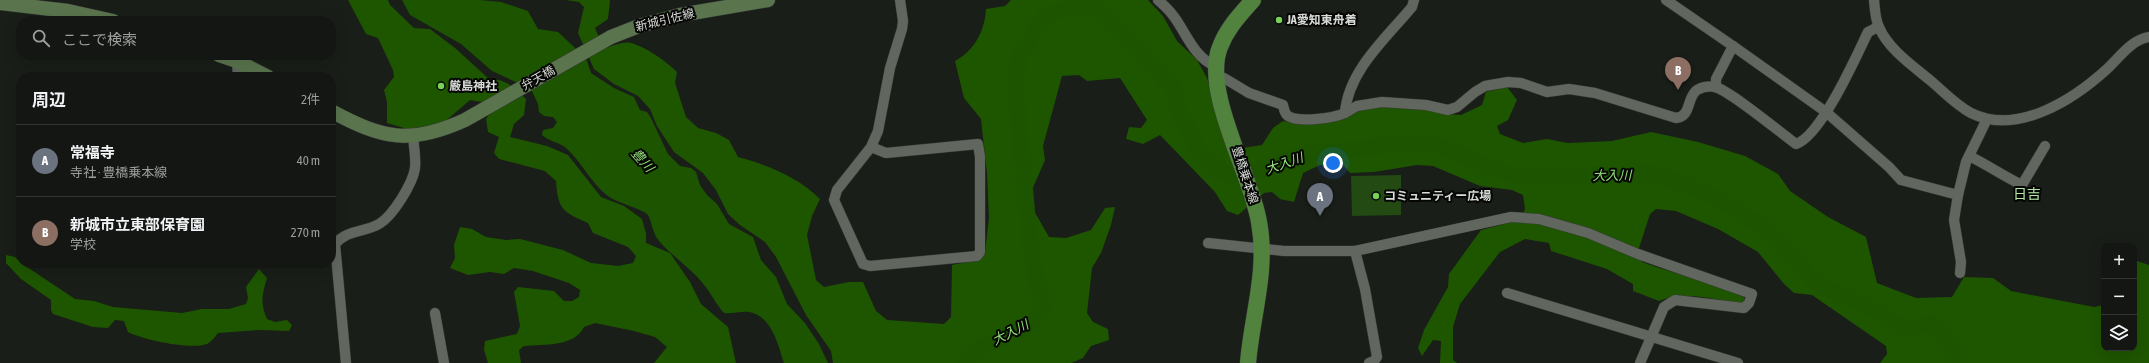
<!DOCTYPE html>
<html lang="ja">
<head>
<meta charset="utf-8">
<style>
  :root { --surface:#131612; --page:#1c1f1b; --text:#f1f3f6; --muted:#9d9f9f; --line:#323532; --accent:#8c9099 }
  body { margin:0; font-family:"Asap Condensed","Noto Sans JP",sans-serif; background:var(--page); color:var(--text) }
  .controls { position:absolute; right:12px; bottom:12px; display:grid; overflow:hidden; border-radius:8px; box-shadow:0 4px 16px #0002 }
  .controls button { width:36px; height:36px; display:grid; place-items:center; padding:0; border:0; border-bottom:1px solid var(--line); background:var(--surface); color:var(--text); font:20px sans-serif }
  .you { position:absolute; left:1333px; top:163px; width:14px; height:14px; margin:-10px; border:3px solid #fff; border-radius:50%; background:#1a73e8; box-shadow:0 0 0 6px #1a73e833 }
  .badge { display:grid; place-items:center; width:26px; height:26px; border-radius:50%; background:var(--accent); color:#fff; font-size:13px; font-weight:700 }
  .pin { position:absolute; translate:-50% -33px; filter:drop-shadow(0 1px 2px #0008) }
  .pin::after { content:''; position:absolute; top:21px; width:14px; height:12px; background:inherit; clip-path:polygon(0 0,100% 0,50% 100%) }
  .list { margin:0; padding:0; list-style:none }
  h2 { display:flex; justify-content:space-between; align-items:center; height:52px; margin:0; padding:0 16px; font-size:17px }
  h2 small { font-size:13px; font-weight:400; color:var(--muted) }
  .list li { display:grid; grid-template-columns:26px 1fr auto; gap:12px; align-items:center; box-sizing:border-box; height:72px; padding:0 16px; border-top:1px solid var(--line) }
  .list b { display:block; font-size:15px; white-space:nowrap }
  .list p { margin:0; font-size:13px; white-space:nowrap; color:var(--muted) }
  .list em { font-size:13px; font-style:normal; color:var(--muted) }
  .icon { flex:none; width:22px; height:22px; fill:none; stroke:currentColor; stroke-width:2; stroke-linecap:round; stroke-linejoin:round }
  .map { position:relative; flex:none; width:2149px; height:363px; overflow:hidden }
  .search { position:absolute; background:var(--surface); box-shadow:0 4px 16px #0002; left:16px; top:16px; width:320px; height:44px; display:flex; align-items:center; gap:10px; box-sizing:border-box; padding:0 14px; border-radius:16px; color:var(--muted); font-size:15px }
  .panel { position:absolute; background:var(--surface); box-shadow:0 4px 16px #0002; left:16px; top:72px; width:320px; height:196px; border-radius:16px }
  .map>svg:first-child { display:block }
  .green { fill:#224a12 }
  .forest { fill:#1e5600 }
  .water { fill:#1c5400 }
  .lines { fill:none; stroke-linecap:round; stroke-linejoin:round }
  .river { stroke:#1c5400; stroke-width:16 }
  .street-casing { stroke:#383b37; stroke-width:11 }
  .secondary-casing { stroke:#383b37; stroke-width:15 }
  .primary-casing { stroke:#383b37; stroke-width:17 }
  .street { stroke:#61675f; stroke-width:10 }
  .secondary { stroke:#5a754e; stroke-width:14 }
  .primary { stroke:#52833e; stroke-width:16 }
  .poi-dot { fill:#78d158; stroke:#060705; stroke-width:1.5 }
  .labels { text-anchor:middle; stroke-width:4; stroke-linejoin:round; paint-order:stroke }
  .street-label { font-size:12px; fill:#d8dbd7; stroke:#060705 }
  .poi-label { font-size:12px; font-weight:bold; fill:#d8dbd7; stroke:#060705; text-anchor:start }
  .water-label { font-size:13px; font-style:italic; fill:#94e07b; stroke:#060705 }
  .quarter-label { font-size:14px; fill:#b5e6a6; stroke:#060705 }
</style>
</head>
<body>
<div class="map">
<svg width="2149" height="363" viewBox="0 0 2149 363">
  <rect width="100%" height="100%" fill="#191e18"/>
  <path class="green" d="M1401 175V215L1352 216 1351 176Z"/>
  <g class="forest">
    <path d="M348 0H388L390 5 414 28 430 29 455 48 489 79C506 79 514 87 526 99L524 115 514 124 510 137 547 146 568 155 601 197 624 206 642 219 646 234V243L670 253 690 282 701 304 728 327 736 363H654L667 347 655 337 634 331 595 323 584 327C574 347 545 344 524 346L519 350 521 363H488L484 350 485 341 517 334 520 326 514 292 518 287 554 291 564 301H572L579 297 580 290 569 283 533 271 514 268 504 274 490 272 468 275 450 268 455 258 454 245 460 227 472 229 486 237 506 240 520 239 563 250 591 263 618 266 633 263 636 256 628 247 593 233 588 223C563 212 558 210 556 181L545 171 499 159 494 153 499 137 488 132 486 119 491 112 482 102 470 100 442 124 411 130 387 123V102L384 90 394 77 393 70 378 38 366 34Z"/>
    <path d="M566 0H610L608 19 595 28 604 49C612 46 623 41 631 43 646 47 666 61 677 72L675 83 686 117 698 128 716 133 729 140 738 157C768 165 798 177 820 199L812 216 807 235 816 280 824 287 849 282H863L876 311 887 320 944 324 951 317 952 265 973 261 985 253 989 218 987 173 981 119 964 98 955 61C974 51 985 31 986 9L1005 6 1011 0H1148L1163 16 1177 41 1197 60 1207 78 1229 150 1262 145 1273 128 1283 121 1299 124 1346 110 1378 105 1424 106 1447 114 1461 115 1482 105 1486 92 1507 87 1517 100 1508 120 1497 126 1500 134 1523 143 1547 139 1568 143 1612 141 1651 132 1698 142 1745 156 1778 174 1790 191 1828 217 1866 237 1877 283 1916 298 1952 297 1964 277 1993 278 2011 291 2094 307 2104 305V348H2134V260L2149 265V363H1880L1887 354 1886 346 1812 295 1794 293 1784 284 1758 252 1718 229 1676 211 1656 209 1650 214 1639 248 1642 262C1676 275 1713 280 1745 298L1742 304C1716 300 1684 290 1659 301L1633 291V284L1607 269 1551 251 1549 243 1525 239 1500 252 1460 304 1453 327V360L1457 363H1440L1441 341 1433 340 1422 356 1418 348 1424 330 1448 287 1449 274 1481 230 1520 220 1525 209 1523 195 1512 190 1480 186 1433 166 1417 165 1374 172 1350 173 1343 165H1320L1303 173 1294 202 1280 199 1272 192 1264 193 1238 215 1227 211 1215 192 1160 135 1143 144 1126 139 1129 127 1141 128 1147 120 1120 78 1087 81 1079 75 1062 76 1043 146 1045 160 1031 192 1030 204 1049 237 1066 238 1091 230 1105 208 1115 207 1111 225 1101 253 1092 268 1087 313 1093 322 1108 329 1109 340 1091 346 1083 358 1071 363H833L831 351 806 315 776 257 765 242 740 225 728 214 716 190 703 173 674 152 657 126 650 109 638 96 614 84 594 69 578 33 584 7 579 2Z"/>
    <path d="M6 255 15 257 21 263 75 299 94 301 113 307 182 313 202 309H229L246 304 248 298 246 287 259 269 267 278C262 295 260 303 267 319L275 322 287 320 292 325 289 331 259 330 218 333C215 337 211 342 207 344 190 350 144 340 128 332L124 321 115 320 108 328 93 327 53 314 51 310V300L21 279 6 263Z"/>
  </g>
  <path class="water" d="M402 0H480L501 2 528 11 538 29 558 32 586 58 591 73 614 88 634 97 640 110 647 112 651 118 668 154 680 166 691 168 696 172 700 185 707 195 717 204 729 224 753 237 761 260 776 277 787 304 805 323 819 344 828 363H784C778 345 772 316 749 312 741 311 732 314 724 313 716 304 712 295 705 286 692 269 673 257 659 241 652 233 652 220 647 214 640 209 620 203 611 198 592 186 583 163 566 148 559 142 550 142 542 135L543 130 553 128 557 122 553 117 544 116 539 112 538 104 531 89 492 71 461 44 410 15Z"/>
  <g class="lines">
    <path class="river" d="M963 363C982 341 1011 339 1033 321 1036 318 1039 312 1042 308L1030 244 1016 88 1017 68 1022 53 1044 15 1084 6 1102 11 1174 89 1181 117 1191 137 1201 155 1214 169 1235 175 1256 173 1296 156 1330 151 1426 143 1440 146 1497 170 1527 177 1651 174 1679 182 1708 194 1737 210 1771 233 1813 281 1887 317 1900 326 1916 327 1923 324 1935 323 1950 341 1953 363"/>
    <g class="street-casing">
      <g id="street">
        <path d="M1158 0C1165 6 1172 13 1177 21 1188 38 1196 58 1215 66"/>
        <path d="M1666 0 1733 46 1716 79V87"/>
        <path d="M1874 0C1875 9 1875 19 1879 27 1888 49 1913 66 1931 81 1944 92 1956 105 1971 113 2017 136 2073 100 2107 69 2120 57 2131 40 2149 37"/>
        <path d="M1733 46 1826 112 1889 167 1901 180 1958 195"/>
        <path d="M237 61 238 77"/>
        <path d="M1215 78H1224L1249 93 1283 105C1284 109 1284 113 1288 116 1299 123 1334 118 1345 113 1348 71 1386 38 1412 7L1414 0"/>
        <path d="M1345 113 1357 106 1382 102 1426 105 1448 110 1457 107 1475 92 1485 86 1508 82 1521 83 1547 92 1569 89 1595 93 1676 118C1692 116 1686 98 1697 90 1702 87 1709 86 1715 87 1729 90 1781 133 1796 144 1821 136 1856 57 1868 32L1878 27"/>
        <path d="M871 147 886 153 978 144 980 157V252L977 256 870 266 863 264 834 200 837 190 871 147 878 131 890 68 902 29 903 21 900 0"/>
        <path d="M1969 156C1988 165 2003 176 2022 185L2045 146"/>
        <path d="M1208 243 1284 251H1355L1511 217 1539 219 1588 233 1638 254 1752 294 1749 303 1744 308 1675 300 1664 307 1640 363"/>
        <path d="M1355 251 1365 289 1377 357 1374 361 1369 363"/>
        <path d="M1960 273 1961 262 1954 220 1958 195 1966 162 1987 119"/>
        <path d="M1507 293 1738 363"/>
        <path d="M435 313 444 363"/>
        <path d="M346 363 335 244C348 229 363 233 379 224 393 216 413 183 415 168 416 158 414 147 413 137"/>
      </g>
    </g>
    <g class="secondary-casing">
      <g id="secondary">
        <path d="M0 3 68 11 113 21"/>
        <path d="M219 55 237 61 268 77"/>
        <path d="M331 111C383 139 410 145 465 120L611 37 639 26 680 15 768 0"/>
      </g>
    </g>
    <g class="primary-casing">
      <path id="primary" d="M1248 363C1252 315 1268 270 1259 222 1251 174 1202 91 1220 47 1227 28 1240 15 1253 0"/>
    </g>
    <use href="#street" class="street"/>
    <use href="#secondary" class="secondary"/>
    <use href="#primary" class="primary"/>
  </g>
  <g class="poi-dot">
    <circle cx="1279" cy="20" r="4"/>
    <circle cx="441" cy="86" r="4"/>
    <circle cx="1376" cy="196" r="4"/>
  </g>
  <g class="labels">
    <g class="street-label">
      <text transform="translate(665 20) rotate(-14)" y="4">新城引佐線</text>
      <text transform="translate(538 78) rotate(-29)" y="4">弁天橋</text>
      <text transform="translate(1245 175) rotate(72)" y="4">豊橋乗本線</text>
    </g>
    <g class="poi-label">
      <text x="1287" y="24">JA愛知東舟着</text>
      <text x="449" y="90">厳島神社</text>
      <text x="1384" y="200">コミュニティー広場</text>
    </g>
    <g class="water-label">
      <text transform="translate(643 160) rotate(48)" y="5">豊川</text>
      <text transform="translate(1284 163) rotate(-19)" y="5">大入川</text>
      <text transform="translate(1612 175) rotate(-1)" y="5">大入川</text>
      <text transform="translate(1010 332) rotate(-27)" y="5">大入川</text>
    </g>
    <g class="quarter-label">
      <text x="2027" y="199">日吉</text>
    </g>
  </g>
</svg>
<div class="controls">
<button>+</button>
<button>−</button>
<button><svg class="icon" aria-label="layers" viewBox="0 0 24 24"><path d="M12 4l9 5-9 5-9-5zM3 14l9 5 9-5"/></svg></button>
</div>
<div class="you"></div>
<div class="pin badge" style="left:1320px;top:216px;background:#6b7280">A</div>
<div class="pin badge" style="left:1678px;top:90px;background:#8d6e63">B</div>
<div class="search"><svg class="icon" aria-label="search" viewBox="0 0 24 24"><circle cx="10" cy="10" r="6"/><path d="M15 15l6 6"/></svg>ここで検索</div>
<section class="panel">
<h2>周辺<small>2件</small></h2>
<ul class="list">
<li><span class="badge" style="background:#6b7280">A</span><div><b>常福寺</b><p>寺社 · 豊橋乗本線</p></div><em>40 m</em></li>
<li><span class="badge" style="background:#8d6e63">B</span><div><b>新城市立東部保育園</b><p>学校</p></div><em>270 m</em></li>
</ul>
</section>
</div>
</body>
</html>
